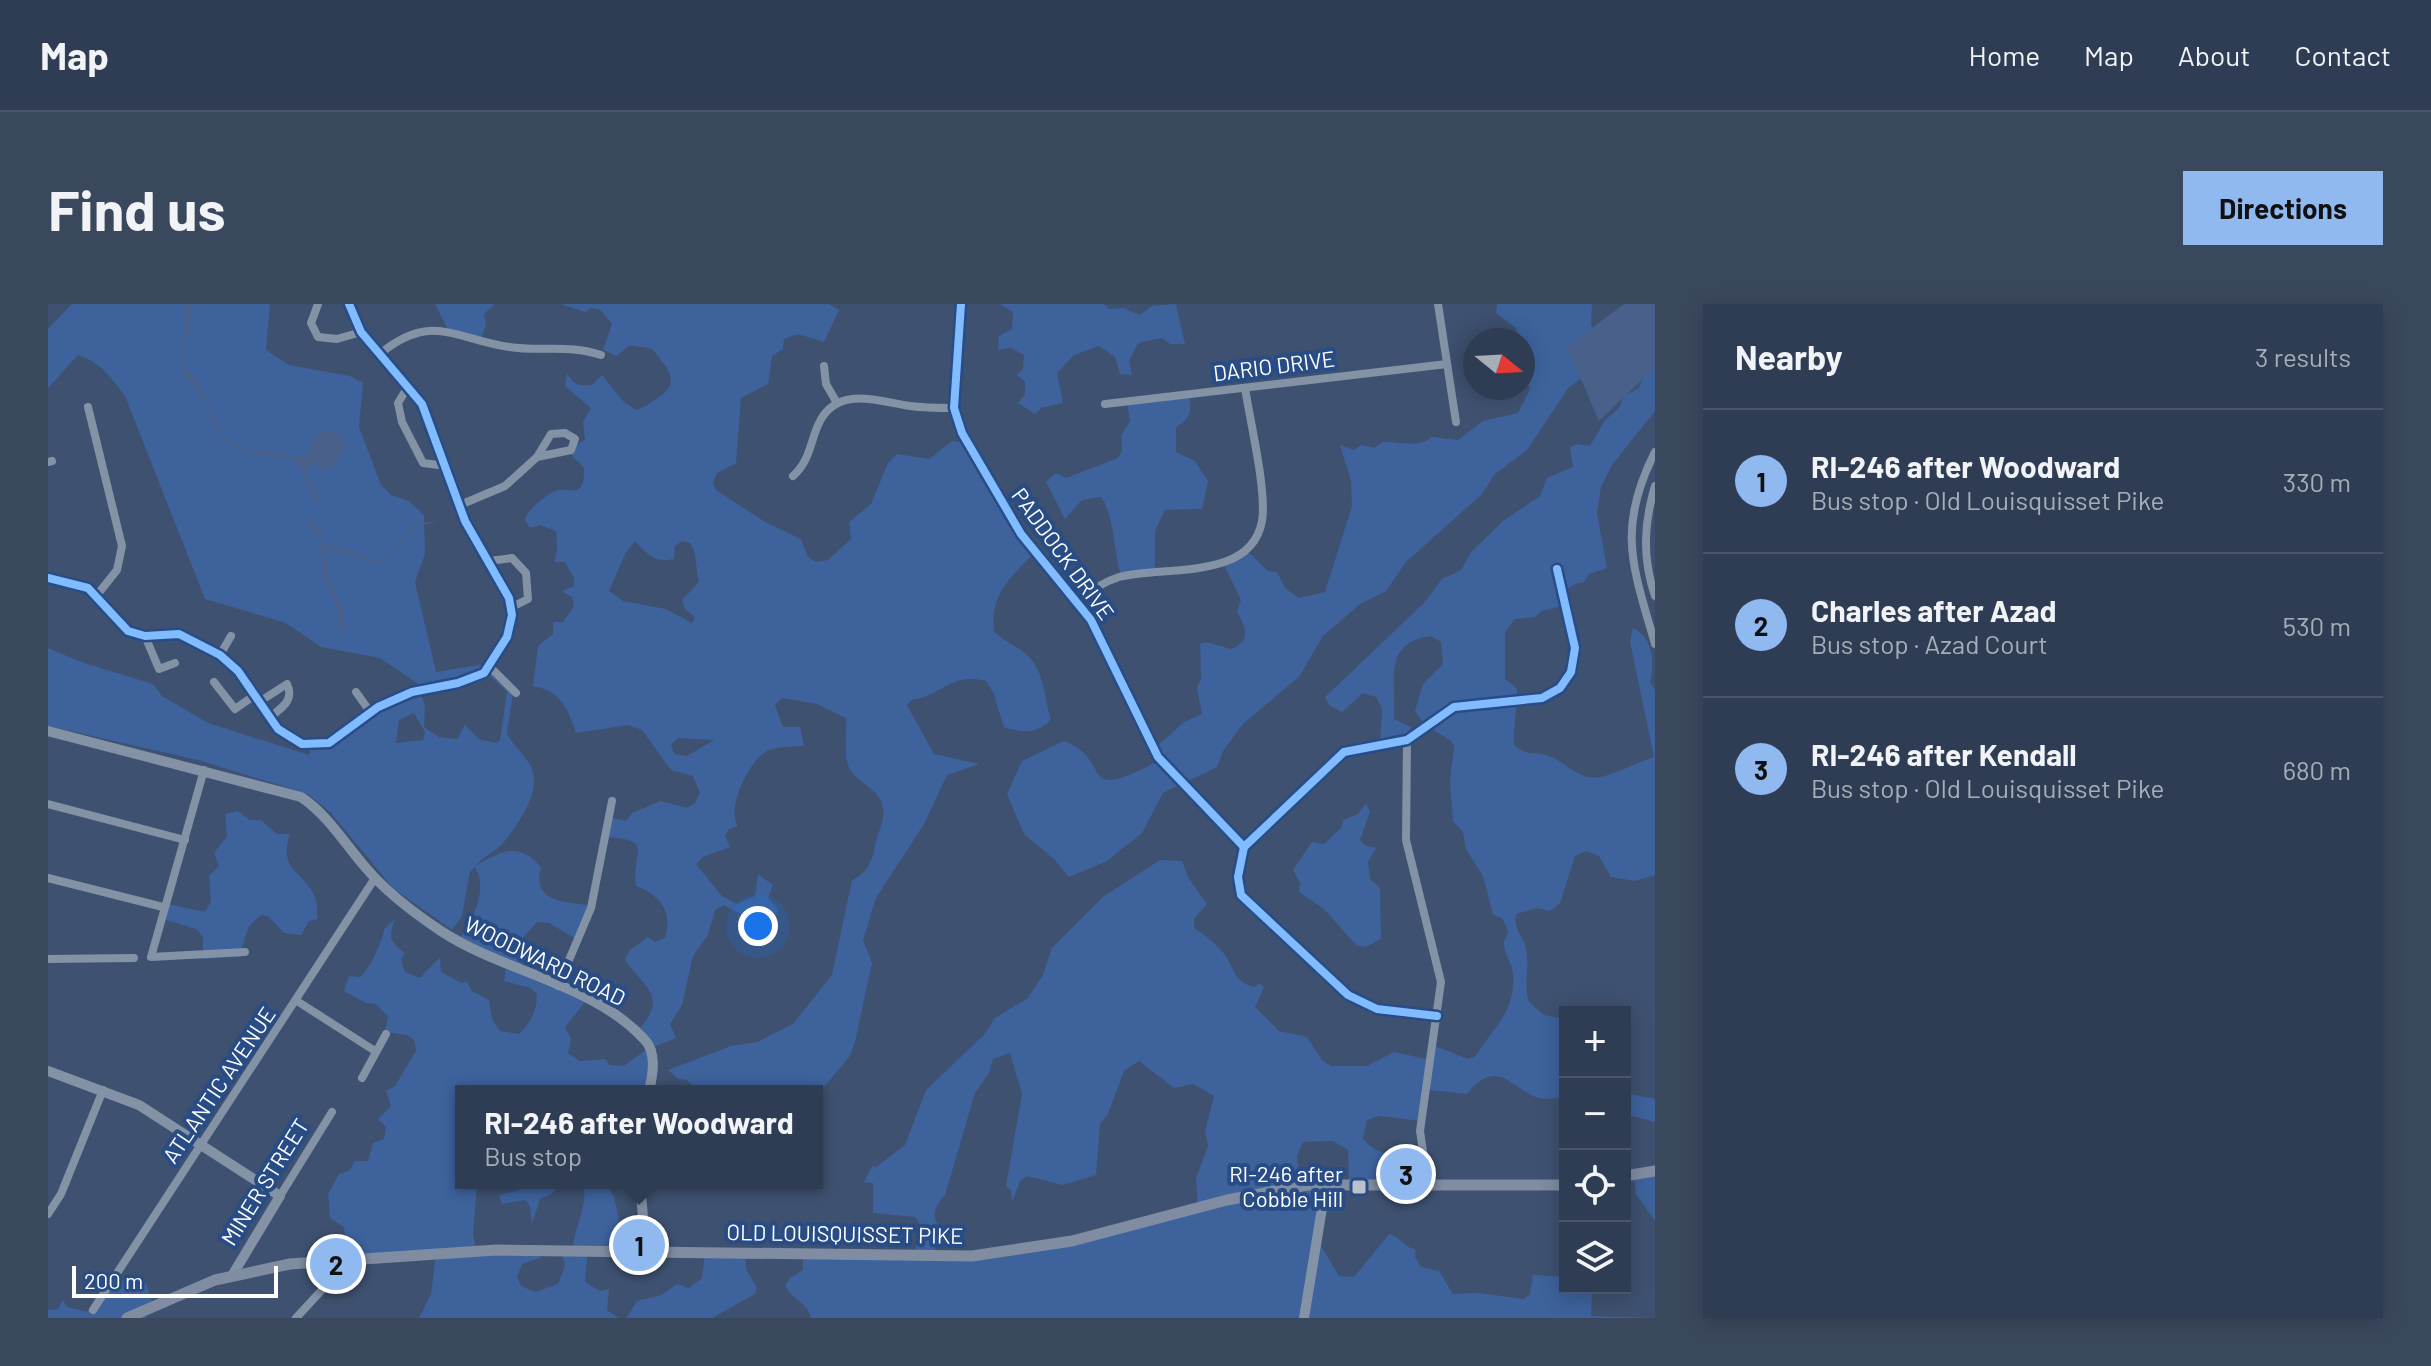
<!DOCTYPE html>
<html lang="en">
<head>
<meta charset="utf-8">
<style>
  :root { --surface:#2e3d54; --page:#3a485e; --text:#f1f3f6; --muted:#a7aeb8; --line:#49566b; --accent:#90b9f0 }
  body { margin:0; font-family:Barlow,sans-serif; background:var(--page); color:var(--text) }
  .controls { position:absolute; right:24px; bottom:24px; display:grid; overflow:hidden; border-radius:0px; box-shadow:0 4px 20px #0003 }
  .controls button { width:72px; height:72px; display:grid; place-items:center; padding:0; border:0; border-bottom:2px solid var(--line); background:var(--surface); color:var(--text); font:40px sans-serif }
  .compass { position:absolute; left:1415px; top:24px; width:72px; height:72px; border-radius:50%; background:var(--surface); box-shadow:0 4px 20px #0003; rotate:108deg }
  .scale { position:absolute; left:24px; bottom:20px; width:206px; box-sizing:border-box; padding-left:8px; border:4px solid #fff; border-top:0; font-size:22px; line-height:28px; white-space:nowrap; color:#fff; -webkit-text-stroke:6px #284c86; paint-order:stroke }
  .you { position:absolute; left:710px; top:622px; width:28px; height:28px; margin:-20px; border:6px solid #fff; border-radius:50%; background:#1a73e8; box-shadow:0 0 0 12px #1a73e833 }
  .badge { display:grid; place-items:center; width:52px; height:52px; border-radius:50%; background:var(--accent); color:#111; font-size:26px; font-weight:700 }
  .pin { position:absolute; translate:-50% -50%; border:4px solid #fff; box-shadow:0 2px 8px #0006 }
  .popup { position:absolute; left:407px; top:781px; width:368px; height:104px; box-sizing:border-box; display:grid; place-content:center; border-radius:0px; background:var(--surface); filter:drop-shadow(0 2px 6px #0005); font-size:26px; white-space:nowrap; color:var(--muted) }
  .popup b { font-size:30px; color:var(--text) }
  .popup::after { content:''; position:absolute; left:50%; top:100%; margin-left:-16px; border:16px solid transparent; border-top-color:var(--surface) }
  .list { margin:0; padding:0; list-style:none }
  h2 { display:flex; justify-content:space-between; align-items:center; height:104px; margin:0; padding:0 32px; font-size:34px }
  h2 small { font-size:26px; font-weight:400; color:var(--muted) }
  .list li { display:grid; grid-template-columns:52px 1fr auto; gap:24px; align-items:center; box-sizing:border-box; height:144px; padding:0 32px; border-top:2px solid var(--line) }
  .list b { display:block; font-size:30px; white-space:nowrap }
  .list p { margin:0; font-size:26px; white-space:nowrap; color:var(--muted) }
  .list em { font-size:26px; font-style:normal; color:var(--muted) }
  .icon { flex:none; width:44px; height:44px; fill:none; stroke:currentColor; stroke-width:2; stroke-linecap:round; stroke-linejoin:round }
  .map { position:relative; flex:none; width:1607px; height:1014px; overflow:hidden; border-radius:0px }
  header { display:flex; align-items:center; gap:48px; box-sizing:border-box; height:112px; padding:0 40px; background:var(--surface); border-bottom:2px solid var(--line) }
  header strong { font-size:38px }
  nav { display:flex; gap:44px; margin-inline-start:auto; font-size:28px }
  .intro { display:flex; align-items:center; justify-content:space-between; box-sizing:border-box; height:192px; padding:0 48px }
  h1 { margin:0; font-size:56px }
  .button { padding:20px 36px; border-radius:0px; background:var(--accent); color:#111; font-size:28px; font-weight:700 }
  main { display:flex; gap:48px; padding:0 48px }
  aside { flex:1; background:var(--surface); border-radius:0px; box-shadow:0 4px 20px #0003 }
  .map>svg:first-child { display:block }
  .green { fill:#3d629c; fill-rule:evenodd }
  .water { fill:#49618a }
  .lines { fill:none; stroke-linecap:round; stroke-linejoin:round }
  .minor { stroke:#8492a6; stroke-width:8 }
  .tertiary { stroke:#8492a6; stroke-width:10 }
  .secondary { stroke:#7f8ca2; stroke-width:11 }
  .cycleway-casing { stroke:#284c86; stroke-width:13 }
  .cycleway { stroke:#80bcff; stroke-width:8 }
  .poi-dot { fill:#bbc2cd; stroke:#284c86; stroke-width:3 }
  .labels { text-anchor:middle; stroke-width:8; stroke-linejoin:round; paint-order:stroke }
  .street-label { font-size:22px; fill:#fff; stroke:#284c86 }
  .poi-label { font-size:22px; fill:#fff; stroke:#284c86; text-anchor:end }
</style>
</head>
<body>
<header>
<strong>Map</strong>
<nav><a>Home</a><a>Map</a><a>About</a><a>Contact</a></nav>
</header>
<div class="intro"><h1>Find us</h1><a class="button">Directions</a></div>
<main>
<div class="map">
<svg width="1607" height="1014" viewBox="0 0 1607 1014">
  <rect width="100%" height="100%" fill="#3e5170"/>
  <g class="green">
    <path d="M24 0H222L218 46 241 61 302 72 315 79 311 123 333 181 343 191 361 197 376 211 377 250 367 278 388 368 437 360 465 388 459 430C466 442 479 453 484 465 493 489 470 520 456 538 448 547 436 552 427 562 454 547 470 537 493 563 484 597 514 598 540 601L528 635 501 619 489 618 474 635 476 654 473 666 538 697 517 723 523 735 520 749 532 757 557 755 562 761 576 762 599 745 589 728C621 692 598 686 577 656L581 647 600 633 607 638 617 634C625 607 613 592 588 582 583 545 608 536 556 533L560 513 578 517 584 509 613 497 639 504 647 499 652 489 645 472 623 466 594 426 580 421 528 429C520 404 511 386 485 382L490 342 505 330V318H515L526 302 524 293 514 287 526 282V274L517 258H506L509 246 508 227 492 221 482 224 477 216C479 206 494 195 503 189 519 178 537 201 536 164L519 146 537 136 535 118 543 104 517 82 519 69C525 81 531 82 544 81L554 71 575 97 588 106C597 104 603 98 611 93 635 78 617 61 604 45L582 41 568 52 555 46 564 20 553 6 543 4 537 8 513 0H781L791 6 776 38 750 30 736 35 735 45 724 52 720 80 693 94 688 159 669 169 665 179 668 186 717 218 753 235 760 253 768 258 780 256 803 235 801 218 823 200 840 159 849 150 881 155 904 137 918 139 986 249C962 274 942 290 946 327 956 338 968 341 978 350 997 367 996 393 1003 416 989 430 974 429 956 423L945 388 938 377C902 368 893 393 863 396L859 401 886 450 931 460 899 471 876 520 828 594 815 636 824 659 807 738 802 752 769 791V787H649L639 776 630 775 620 766 683 742 709 738 745 720 784 671 804 576C819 569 824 558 827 542 829 529 837 518 835 505 833 482 804 480 799 458 796 446 799 427 798 414L769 400 734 394 727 401 735 423H752L756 442C746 442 727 443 719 447 702 455 677 506 690 522L681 525 677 532 682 543 655 553 648 560 674 592 689 600 707 592 710 570 725 581 720 594 730 605 728 610 710 605 695 611 676 601 667 606 660 631 645 652 634 701 622 720 628 734 603 744 601 787H413V879L429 882 425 930 428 946H494L492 954 474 960 469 973 473 982 487 988 510 980 517 962 513 946 525 945C525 924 544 894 533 879H557L566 893 571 916 577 920 592 919 598 944 540 947 537 978 552 987 561 985 559 1006 571 1014H371L383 990 388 950 299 955 296 923 282 914 280 890 291 870 301 867 307 857H320L325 839 336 835 338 823 330 815 343 802 338 787 347 782 368 747 366 736 359 731 337 728 340 713 328 700 318 699 296 687 301 672 312 673C321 666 335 637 336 625L347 615C341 632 340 637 357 649L353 656 357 668 372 674 392 653 393 668 413 679 419 678 424 687 441 696 444 715 452 727 471 730C483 719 489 706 489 690L482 684 456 677 458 662 410 636C424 618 441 585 427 563L422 567 414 612 404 626 345 584 283 509 260 490 150 456 0 422V344L36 359 105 380 114 392 160 419 261 451 264 441 277 439 317 411 372 386 377 403 376 423 391 433 409 435 417 421 431 435 448 439 452 436 459 388 441 371 385 390 332 354 273 343 238 319 157 295 77 92C64 74 52 58 30 51L0 84V25ZM587 237C600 251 606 259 626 255L627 242 634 237 642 239C650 250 647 265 651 278L634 296 637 305 647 313 644 319 618 305 575 297 561 287 578 248ZM366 409 377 428 375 436 348 439 351 416ZM630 434 666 436 639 452 626 450 623 440Z"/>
    <path d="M387 0H447L436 10 438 21 433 34 399 24Z"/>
    <path d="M952 0H1056L1061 5 1075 4 1092 11 1104 2 1128 0 1137 40H1122L1114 34 1090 39 1081 57 1084 71 1072 70 1067 53 1051 42 1026 51 1009 69 1015 99 993 104 987 110 970 99 977 90V78L969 71 975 65 976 51 963 44 950 46 951 32 964 25 965 8Z"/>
    <path d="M1449 0H1544L1543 21 1549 32 1607 0 1535 73 1521 83 1479 146 1446 171 1434 190 1358 258 1338 287 1312 300 1275 332 1251 373 1195 420 1175 447 1169 463 1115 489 1094 529 1059 557 1021 573 1008 557 976 530 959 490 974 457 1016 437C1067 455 1025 502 1110 457L1105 446 1136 418 1154 410 1149 384 1153 374 1152 340 1158 338 1183 345C1204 336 1198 325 1189 307L1193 296 1175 259 1198 246 1220 267 1229 268 1237 284 1251 294 1277 288 1304 202 1303 177 1292 141 1306 146 1313 141 1326 144 1335 138C1352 137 1368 145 1384 133L1410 136 1435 117 1470 109 1482 85 1475 69V36H1471L1468 24 1448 9Z"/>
    <path d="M1607 60V107L1564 161 1553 183 1549 209 1559 264 1541 270 1536 278C1520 281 1515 287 1515 302L1494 307 1487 313 1467 315 1457 328V375L1469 384C1470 404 1465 420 1466 441 1481 454 1486 446 1501 452 1515 457 1524 469 1540 473 1554 478 1589 458 1606 453L1582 338 1585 324C1605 333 1607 359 1602 378L1607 386V571L1587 577 1563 573 1551 552 1538 547 1527 552 1512 599 1502 607 1490 604 1468 610C1466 630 1476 630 1478 646 1482 664 1475 680 1481 698L1496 711 1512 714 1517 743V792C1508 794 1500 796 1491 794 1463 786 1450 751 1419 790L1381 786 1373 817 1331 812 1319 816 1315 835C1336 857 1347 848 1375 850V879L1301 876 1300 846 1285 837 1255 838 1249 852 1252 882 1275 887 1270 937 1291 972 1306 973 1341 930C1353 933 1356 943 1368 946L1367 953 1373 963 1391 967 1405 990 1431 989 1476 995 1482 990 1485 971 1517 973V984H1544L1543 1012 1607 1014H763C760 999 744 995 737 982L742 974 755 966V950L867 951 871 918 867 913 825 909V879L816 878 824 862 828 863 857 841 878 786 937 730 947 714 980 694 995 671 1004 644 1056 592 1112 556 1134 557 1141 575 1159 600 1146 615V624C1157 631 1169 640 1177 651 1187 665 1186 679 1207 683L1211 679 1216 683 1207 703 1231 727 1259 733 1274 756 1283 762H1319L1346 748 1383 756 1387 742 1420 755 1427 753C1445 723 1468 709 1465 669 1464 660 1455 647 1456 638 1457 634 1460 631 1460 627L1454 614 1445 611 1435 572 1418 545 1415 528 1405 517 1402 477 1406 443 1403 437 1376 420 1367 407 1375 380 1395 360 1393 338 1383 332C1333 339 1349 378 1346 415L1363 423 1356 439 1332 440 1334 405 1328 393 1315 389 1294 408 1281 401 1277 393 1376 299 1394 275 1413 266 1423 248 1455 217 1492 192 1499 174 1525 163 1522 143 1529 140 1542 142 1557 116 1571 104 1576 92 1591 84 1596 71ZM962 749 974 790 958 882 963 886 964 898 972 877 979 872 1015 881 1048 871 1052 820 1060 810 1076 767 1091 757 1126 784 1145 780 1166 792 1157 828 1160 842 1148 874 1150 903 962 949 886 950 892 921C881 914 889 899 897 891L927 789 941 769 945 755Z"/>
    <path d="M1141 90C1144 107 1143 114 1128 123V148L1147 157 1160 177 1154 205 1117 206 1107 227V264L1073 272C1066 249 1066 210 1053 193L1034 196 1017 215 998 178 1008 169 1018 174 1070 154 1074 147 1073 132 1082 117 1079 98Z"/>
    <path d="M1318 499 1322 508 1312 536 1316 541 1328 544 1320 558 1322 575 1332 584 1333 635 1318 643 1308 641 1276 605 1251 588 1252 579 1245 566 1264 538 1276 540 1294 523 1295 516 1310 510Z"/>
    <path d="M190 507 202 516H213L229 530H242C229 569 258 566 268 596 270 602 268 609 270 615L261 617 253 631 236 629 220 612 213 611 201 622 191 653 155 655V633L148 625 112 614 116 599 157 608 163 597 161 572 171 562 166 549 179 532 177 510Z"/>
    <path d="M1577 789 1607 795V818L1577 810Z"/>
    <path d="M1607 867V917L1588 890 1586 872Z"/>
    <path d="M482 879H510L505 889 492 895 484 920 482 902 477 896 454 900 451 891 472 886Z"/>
    <path d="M657 949H697L698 965 709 984 707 990 664 1014H578L589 997 614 991 629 980 641 984 654 974Z"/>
    <path d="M67 971 81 980 97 978 105 999 94 1005 99 1014H0V1006L10 1005 15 996 19 1003 39 1008Z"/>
  </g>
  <g class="water">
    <path d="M137 0H143L142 28 137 37 139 65 156 88 177 135 202 147 219 146 239 153 258 152C263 134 277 116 295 134 301 150 288 161 276 169L265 159 259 165C261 178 273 187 269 201L250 158 197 149 179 139 168 124 160 100 135 70Z"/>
    <path d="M1576 0H1607V63L1551 117 1519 43Z"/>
    <path d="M267 205 261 214 273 230 274 239 332 257 337 256 365 220 390 217 366 223 335 260 275 245C279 254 278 260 280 270 283 288 306 313 292 331L289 303 276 274 270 232 258 217Z"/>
  </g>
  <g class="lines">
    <g class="minor">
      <path d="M270 0 263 19 270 33 289 35 313 28"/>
      <path d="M913 0 906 104 914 129 973 230 1043 316 1110 453 1196 543"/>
      <path d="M1390 0 1408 118"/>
      <path d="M333 49C384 8 407 35 461 43 493 48 521 40 553 51"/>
      <path d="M776 62 778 80 789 99"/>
      <path d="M361 81 350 99 354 118 375 159 398 162"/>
      <path d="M1057 100 1399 60"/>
      <path d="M40 103 74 242 69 266 49 291"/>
      <path d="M1607 148C1568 225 1585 263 1607 340"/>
      <path d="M0 158 4 157"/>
      <path d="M745 172C763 156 762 136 772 117 791 81 832 98 862 102 877 104 891 104 906 104"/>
      <path d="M1607 182C1596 219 1594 254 1607 292"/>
      <path d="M412 201 457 182 489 153 523 146 527 135 517 129 503 130 489 153"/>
      <path d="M442 257 464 254 478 269 480 295 464 303"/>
      <path d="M0 274 40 284 80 327 97 332 131 330 172 351 190 367 230 425 254 440 281 439 330 403 364 388 410 379 436 369 459 333 464 311 461 294 417 217 374 100 313 28 301 0"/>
      <path d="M1030 298C1042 287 1055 278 1071 273 1115 261 1203 278 1214 217 1219 187 1202 117 1197 84"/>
      <path d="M97 332 111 365 127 359"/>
      <path d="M172 351 183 332"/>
      <path d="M442 363 468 389"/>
      <path d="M166 378 187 405 207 391"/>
      <path d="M308 388 323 409"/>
      <path d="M211 398 239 380C247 397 233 404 221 414"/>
      <path d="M1359 436 1358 536 1393 678 1372 827 1380 881"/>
      <path d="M156 466 103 653 197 648"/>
      <path d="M0 500 137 536"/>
      <path d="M0 574 115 603"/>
      <path d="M0 655 86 654"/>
      <path d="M510 682 543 604 564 497"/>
      <path d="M249 697 327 747"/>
      <path d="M1389 712 1329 705 1300 691 1193 591 1190 573 1196 543 1296 448 1359 436 1406 403 1494 394 1512 384 1523 368 1527 344 1509 265"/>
      <path d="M314 774 338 730"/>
      <path d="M232 892 284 808"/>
      <path d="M0 910 13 890 55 786"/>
      <path d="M45 1006 327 574"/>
      <path d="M248 1014 285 974 288 956"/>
    </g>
    <g class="tertiary">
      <path d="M0 427 253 493C280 511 297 540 318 564 339 589 366 609 393 627 455 668 544 679 596 735 609 748 605 770 601 787"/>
      <path d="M0 767 91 801 232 892 185 970"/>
      <path d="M592 879 598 947"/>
      <path d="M1256 1014 1278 880"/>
    </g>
    <g class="secondary">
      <path d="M1577 872 1607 867"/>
      <path d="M79 1014 167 976 242 960 448 946 924 952 1024 937 1179 896 1259 881H1517"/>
    </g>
    <g class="cycleway-casing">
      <g id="cycleway">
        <path d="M913 0 906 104 914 129 973 230 1043 316 1110 453 1196 543"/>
        <path d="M0 274 40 284 80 327 97 332 131 330 172 351 190 367 230 425 254 440 281 439 330 403 364 388 410 379 436 369 459 333 464 311 461 294 417 217 374 100 313 28 301 0"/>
        <path d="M1389 712 1329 705 1300 691 1193 591 1190 573 1196 543 1296 448 1359 436 1406 403 1494 394 1512 384 1523 368 1527 344 1509 265"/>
      </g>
    </g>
    <use href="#cycleway" class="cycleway"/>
  </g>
  <rect class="poi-dot" x="1303" y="875" width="16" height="16" rx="4"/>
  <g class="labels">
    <g class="street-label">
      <text transform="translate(1226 62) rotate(-7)" y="8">DARIO DRIVE</text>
      <text transform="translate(1015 250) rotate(54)" y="8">PADDOCK DRIVE</text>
      <text transform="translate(497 657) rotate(26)" y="8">WOODWARD ROAD</text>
      <text transform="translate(171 781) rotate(-56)" y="8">ATLANTIC AVENUE</text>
      <text transform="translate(217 878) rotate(-58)" y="8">MINER STREET</text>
      <text transform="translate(797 930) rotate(1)" y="8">OLD LOUISQUISSET PIKE</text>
    </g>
    <g class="poi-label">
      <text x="1295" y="878">RI-246 after<tspan x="1295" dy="25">Cobble Hill</tspan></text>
    </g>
  </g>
</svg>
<div class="controls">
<button>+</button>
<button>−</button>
<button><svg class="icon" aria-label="locate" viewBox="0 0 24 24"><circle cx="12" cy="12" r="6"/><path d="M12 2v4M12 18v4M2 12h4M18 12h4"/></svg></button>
<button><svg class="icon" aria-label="layers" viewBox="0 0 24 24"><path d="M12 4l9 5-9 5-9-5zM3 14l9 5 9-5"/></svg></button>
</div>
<svg class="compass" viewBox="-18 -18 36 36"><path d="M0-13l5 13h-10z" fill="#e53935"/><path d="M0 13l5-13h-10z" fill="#a7aeb8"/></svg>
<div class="scale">200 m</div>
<div class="you"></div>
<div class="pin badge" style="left:591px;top:941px">1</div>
<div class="popup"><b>RI-246 after Woodward</b>Bus stop</div>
<div class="pin badge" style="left:288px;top:960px">2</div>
<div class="pin badge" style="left:1358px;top:870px">3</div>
</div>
<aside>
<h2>Nearby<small>3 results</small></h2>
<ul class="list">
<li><span class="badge">1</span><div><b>RI-246 after Woodward</b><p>Bus stop · Old Louisquisset Pike</p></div><em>330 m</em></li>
<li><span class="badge">2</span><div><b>Charles after Azad</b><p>Bus stop · Azad Court</p></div><em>530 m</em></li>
<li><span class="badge">3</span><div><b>RI-246 after Kendall</b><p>Bus stop · Old Louisquisset Pike</p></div><em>680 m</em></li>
</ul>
</aside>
</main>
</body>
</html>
